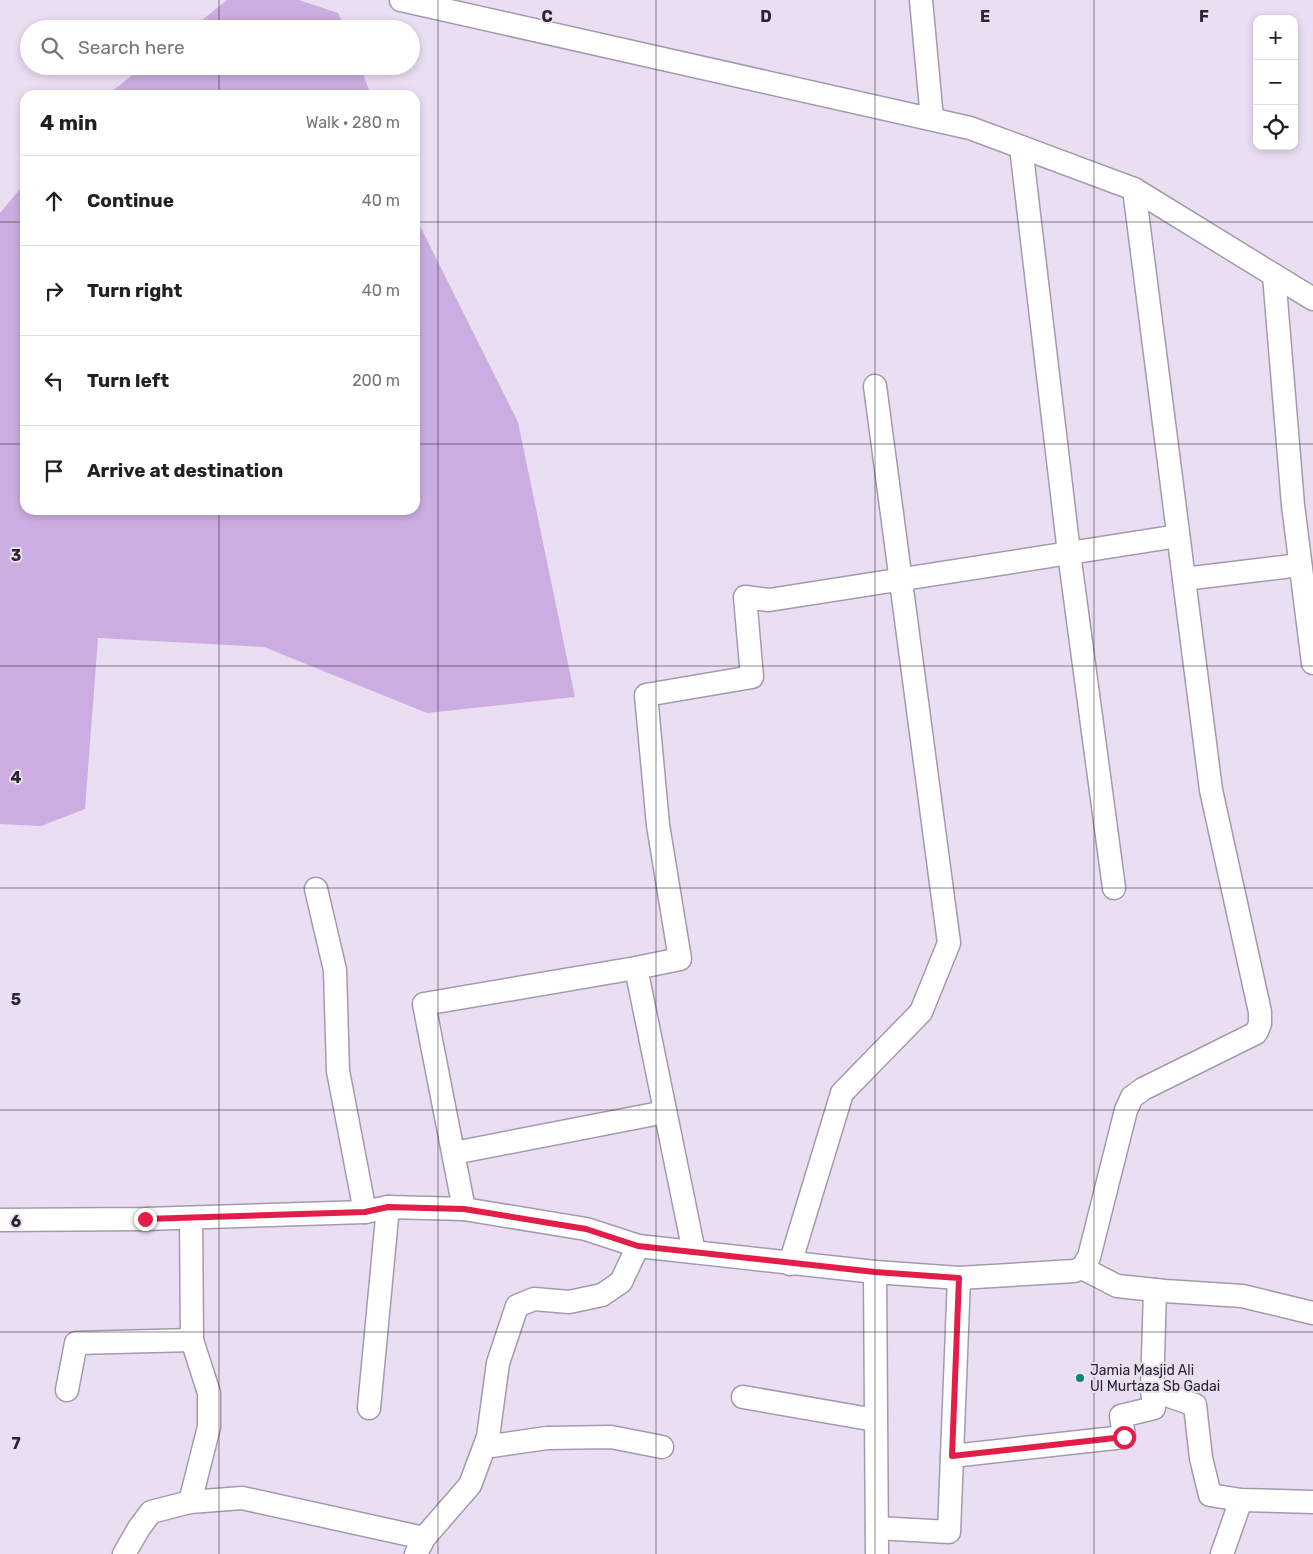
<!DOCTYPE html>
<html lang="en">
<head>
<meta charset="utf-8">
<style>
  :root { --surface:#fff; --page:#f6f6f6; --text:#202124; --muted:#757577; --line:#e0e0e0 }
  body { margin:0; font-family:Rubik,sans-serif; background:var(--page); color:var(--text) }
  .controls { position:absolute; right:15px; top:15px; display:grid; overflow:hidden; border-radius:10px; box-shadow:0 2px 8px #0003 }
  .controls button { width:45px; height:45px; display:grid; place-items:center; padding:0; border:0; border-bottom:1px solid var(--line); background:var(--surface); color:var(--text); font:25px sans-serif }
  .stop { position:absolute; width:15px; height:15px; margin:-11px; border:4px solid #e11d48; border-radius:50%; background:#fff }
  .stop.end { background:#e11d48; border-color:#fff; box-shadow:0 1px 5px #0008 }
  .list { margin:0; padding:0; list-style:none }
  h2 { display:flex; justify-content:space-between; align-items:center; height:65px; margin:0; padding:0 20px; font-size:21px }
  h2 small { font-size:16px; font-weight:400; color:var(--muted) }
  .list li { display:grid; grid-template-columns:32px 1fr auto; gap:15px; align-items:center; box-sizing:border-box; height:90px; padding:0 20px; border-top:1px solid var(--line) }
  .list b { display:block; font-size:19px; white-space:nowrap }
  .list em { font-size:16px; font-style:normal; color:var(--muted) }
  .icon { flex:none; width:28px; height:28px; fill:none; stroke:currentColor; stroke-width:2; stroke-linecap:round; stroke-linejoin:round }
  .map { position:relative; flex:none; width:1313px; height:1554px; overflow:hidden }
  .search { position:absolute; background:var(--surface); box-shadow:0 2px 8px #0003; left:20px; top:20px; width:400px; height:55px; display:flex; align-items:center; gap:12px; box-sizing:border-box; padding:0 18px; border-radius:28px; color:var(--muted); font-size:19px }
  .panel { position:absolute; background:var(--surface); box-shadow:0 2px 8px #0003; left:20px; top:90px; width:400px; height:425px; border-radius:15px }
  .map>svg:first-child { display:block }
  .green { fill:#ccade1 }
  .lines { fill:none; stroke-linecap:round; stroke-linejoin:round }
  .street-casing { stroke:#a59aad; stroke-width:25 }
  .street { stroke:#fff; stroke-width:22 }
  .route { stroke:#e11d48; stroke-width:6 }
  .grid { fill:none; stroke:#29252d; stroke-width:1; stroke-opacity:0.55 }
  .poi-dot { fill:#0c8a6d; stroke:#eadef3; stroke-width:2 }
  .labels { text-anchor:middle; stroke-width:4; stroke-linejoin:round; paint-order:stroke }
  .poi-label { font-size:14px; fill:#29252d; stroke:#eadef3; text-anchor:start }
  .grid-label { font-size:16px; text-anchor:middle; font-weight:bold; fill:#29252d; stroke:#eadef3; stroke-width:4; stroke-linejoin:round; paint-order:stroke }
</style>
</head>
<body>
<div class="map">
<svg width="1313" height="1554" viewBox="0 0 1313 1554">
  <rect width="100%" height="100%" fill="#eadef3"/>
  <g class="green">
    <path d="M227 0H299L338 13 345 29H191Z"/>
    <path d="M144 66H360L371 95H107Z"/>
    <path d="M25 183V510H415V216L518 422 575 697 427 713 264 647 98 638 85 809 41 826 0 824V213Z"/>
  </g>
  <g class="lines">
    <g class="street-casing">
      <g id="street">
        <path d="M401 0 970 128 1134 189 1313 299"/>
        <path d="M921 0 932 119"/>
        <path d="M1021 147 1069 553 1114 888"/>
        <path d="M1274 275 1293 505 1313 663"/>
        <path d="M1184 579 1300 565"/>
        <path d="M316 889 335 970 338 1071 365 1212"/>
        <path d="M636 968 694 1252"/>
        <path d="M454 1153 665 1112"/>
        <path d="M464 1209 424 1004 636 968 680 959 658 825 646 695 752 677 745 597 769 600 1178 536"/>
        <path d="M0 1220 145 1219 365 1212 388 1207 464 1209 586 1229 638 1246 875 1272 959 1278 1074 1271 1082 1268 1089 1257 1126 1110 1132 1097 1143 1089 1256 1033 1260 1024V1012L1211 790 1134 189"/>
        <path d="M790 1264 842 1093 921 1012 949 943 875 386"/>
        <path d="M1082 1268 1117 1286 1165 1291 1242 1296 1313 1313"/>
        <path d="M875 1272 877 1554"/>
        <path d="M67 1390 76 1343 192 1340"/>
        <path d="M1152 1390 1195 1405 1201 1458 1210 1495 1241 1500 1313 1502"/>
        <path d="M743 1397 875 1420"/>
        <path d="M369 1408 388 1207"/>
        <path d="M485 1447 547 1438 611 1437 662 1447"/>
        <path d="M952 1456 1124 1437 1121 1416 1154 1408 1152 1390 1155 1290"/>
        <path d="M190 1502 209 1427V1393L192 1340 191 1218"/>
        <path d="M877 1528 949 1532 959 1278"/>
        <path d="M124 1554 139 1528 151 1512 190 1502 242 1498 424 1538"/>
        <path d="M416 1554 424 1538 470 1485 488 1437 498 1363 517 1306 534 1299 569 1302 602 1295 621 1282 638 1246"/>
        <path d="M1222 1554 1241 1500"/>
      </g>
    </g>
    <use href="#street" class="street"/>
  </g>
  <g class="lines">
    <path class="route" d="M145 1219 365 1212 388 1207 464 1209 586 1229 638 1246 875 1272 959 1278 952 1456 1124 1437"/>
  </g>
  <path class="grid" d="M219 0V29M438 0V1554M656 0V1554M875 0V1554M1094 0V1554M219 66V95M0 222H25M415 222H1313M0 444H25M415 444H1313M219 510V1554M0 666H1313M0 888H1313M0 1110H1313M0 1332H1313"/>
  <circle class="poi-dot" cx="1080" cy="1378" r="5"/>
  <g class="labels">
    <g class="poi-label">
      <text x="1090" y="1375">Jamia Masjid Ali<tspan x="1090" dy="16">Ul Murtaza Sb Gadai</tspan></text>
    </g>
  </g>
  <g class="grid-label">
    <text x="547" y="22">C</text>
    <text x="766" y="22">D</text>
    <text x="985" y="22">E</text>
    <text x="1204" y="22">F</text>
    <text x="16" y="561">3</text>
    <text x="16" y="783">4</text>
    <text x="16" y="1005">5</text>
    <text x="16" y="1227">6</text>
    <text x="16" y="1449">7</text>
  </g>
</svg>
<div class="controls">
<button>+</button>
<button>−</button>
<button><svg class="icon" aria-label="locate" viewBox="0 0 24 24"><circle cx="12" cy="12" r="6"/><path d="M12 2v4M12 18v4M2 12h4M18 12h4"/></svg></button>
</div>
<div class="stop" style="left:1124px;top:1437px"></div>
<div class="stop end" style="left:145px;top:1219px"></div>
<div class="search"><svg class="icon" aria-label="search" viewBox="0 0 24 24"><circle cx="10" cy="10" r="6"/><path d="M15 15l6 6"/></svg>Search here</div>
<section class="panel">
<h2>4 min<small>Walk · 280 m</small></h2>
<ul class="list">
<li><svg class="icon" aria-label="ahead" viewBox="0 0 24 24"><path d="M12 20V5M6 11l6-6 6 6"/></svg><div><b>Continue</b></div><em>40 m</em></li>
<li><svg class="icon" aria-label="right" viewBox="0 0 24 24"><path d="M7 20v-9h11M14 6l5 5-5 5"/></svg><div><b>Turn right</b></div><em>40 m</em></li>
<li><svg class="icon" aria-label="left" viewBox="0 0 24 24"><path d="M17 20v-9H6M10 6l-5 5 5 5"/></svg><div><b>Turn left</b></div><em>200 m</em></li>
<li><svg class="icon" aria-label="arrive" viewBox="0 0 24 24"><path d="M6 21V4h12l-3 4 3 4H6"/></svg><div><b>Arrive at destination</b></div></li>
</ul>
</section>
</div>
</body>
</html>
